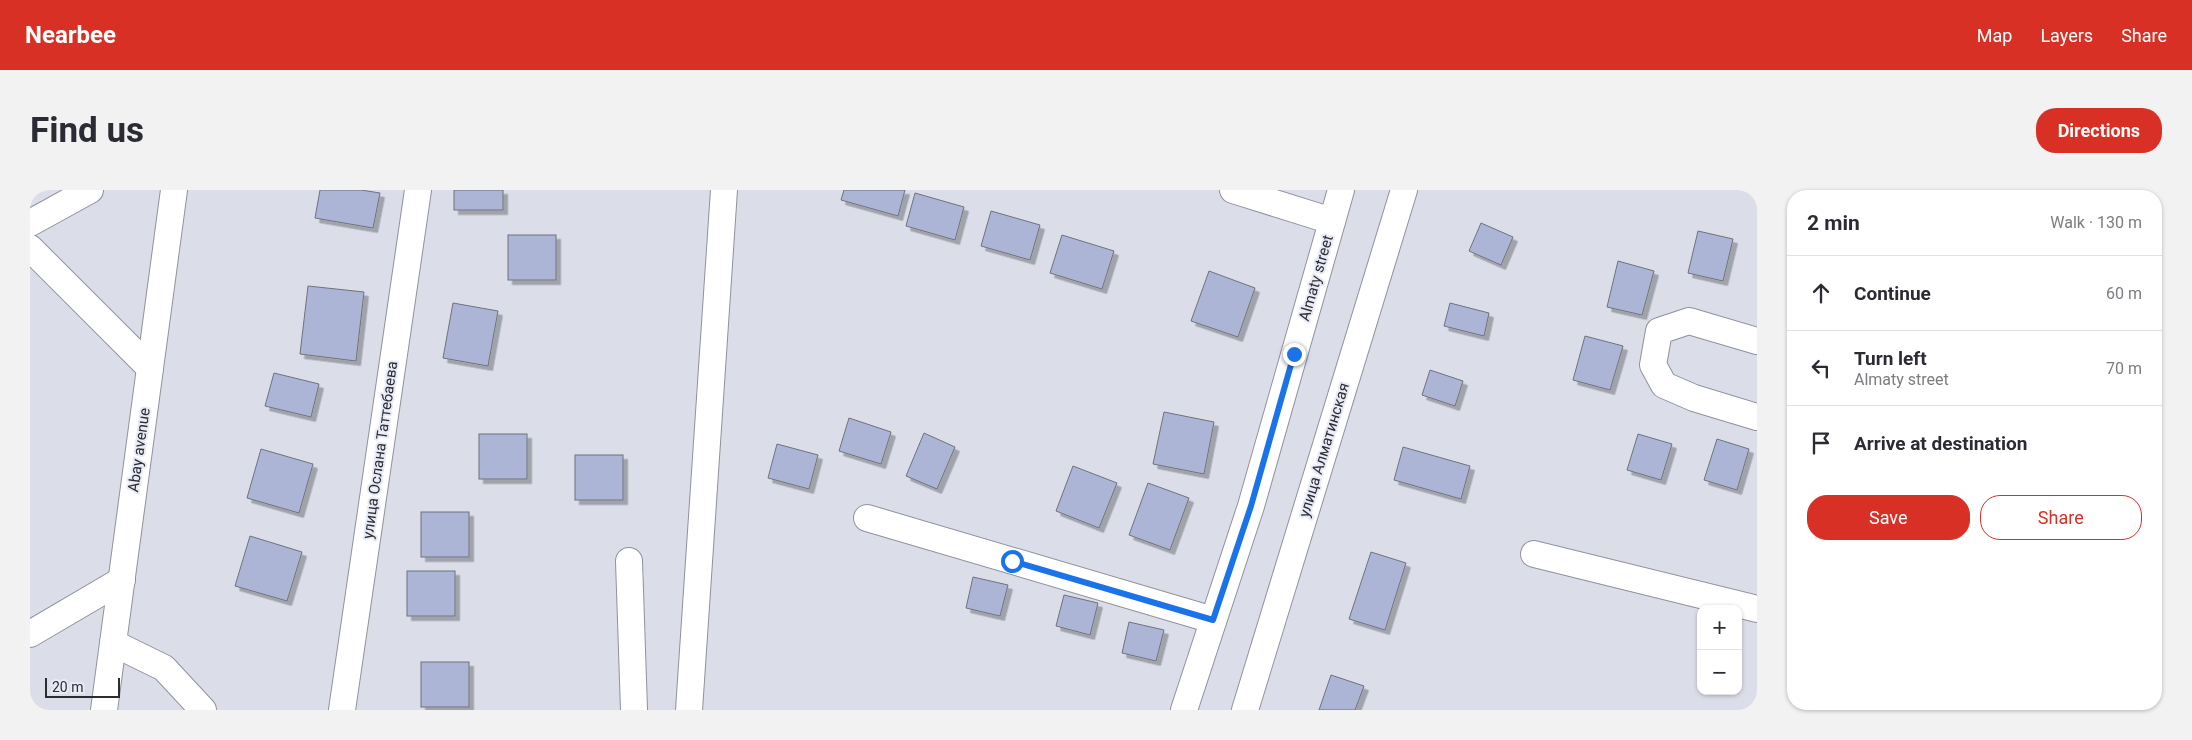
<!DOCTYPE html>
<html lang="en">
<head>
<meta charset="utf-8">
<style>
  :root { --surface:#fff; --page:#f2f2f3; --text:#2b2b33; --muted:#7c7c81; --line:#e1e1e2; --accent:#d93025 }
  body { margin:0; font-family:Roboto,sans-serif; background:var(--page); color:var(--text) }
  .controls { position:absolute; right:15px; bottom:15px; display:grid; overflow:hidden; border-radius:10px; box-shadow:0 1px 4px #0004 }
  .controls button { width:45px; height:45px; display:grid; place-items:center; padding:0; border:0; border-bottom:1px solid var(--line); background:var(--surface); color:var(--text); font:25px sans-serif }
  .scale { position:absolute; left:15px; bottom:12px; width:75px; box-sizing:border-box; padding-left:5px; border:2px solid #2b2c30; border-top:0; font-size:14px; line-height:18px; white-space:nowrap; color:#2b2c30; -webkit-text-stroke:4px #e8ebf7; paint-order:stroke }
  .stop { position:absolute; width:15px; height:15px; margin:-11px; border:4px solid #1a73e8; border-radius:50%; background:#fff }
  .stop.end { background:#1a73e8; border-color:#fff; box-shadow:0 1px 5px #0008 }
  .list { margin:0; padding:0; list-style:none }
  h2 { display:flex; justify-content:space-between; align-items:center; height:65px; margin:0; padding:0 20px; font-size:21px }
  h2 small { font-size:16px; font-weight:400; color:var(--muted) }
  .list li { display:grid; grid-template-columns:32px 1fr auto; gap:15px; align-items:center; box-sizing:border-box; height:75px; padding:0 20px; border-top:1px solid var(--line) }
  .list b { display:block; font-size:19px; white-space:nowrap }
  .list p { margin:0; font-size:16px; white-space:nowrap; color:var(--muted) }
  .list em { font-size:16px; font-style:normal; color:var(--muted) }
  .actions { display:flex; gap:10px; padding:15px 20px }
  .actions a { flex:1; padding:11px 0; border:1px solid var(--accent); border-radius:20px; text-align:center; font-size:18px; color:var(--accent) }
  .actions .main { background:var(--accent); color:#fff }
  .icon { flex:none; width:28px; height:28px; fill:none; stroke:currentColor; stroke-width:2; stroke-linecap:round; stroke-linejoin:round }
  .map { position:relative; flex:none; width:1727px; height:520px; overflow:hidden; border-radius:20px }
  header { display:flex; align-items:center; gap:30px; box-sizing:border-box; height:70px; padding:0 25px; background:var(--accent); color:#fff }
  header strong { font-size:24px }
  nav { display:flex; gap:28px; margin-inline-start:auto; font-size:18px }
  .intro { display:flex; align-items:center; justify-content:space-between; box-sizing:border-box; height:120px; padding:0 30px }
  h1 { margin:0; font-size:35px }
  .button { padding:12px 22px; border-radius:20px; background:var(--accent); color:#fff; font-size:18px; font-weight:700 }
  main { display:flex; gap:30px; padding:0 30px }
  aside { flex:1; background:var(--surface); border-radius:20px; box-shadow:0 1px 4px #0004 }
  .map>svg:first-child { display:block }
  .building { fill:#adb5d6; stroke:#6f717c; filter:url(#shadow) }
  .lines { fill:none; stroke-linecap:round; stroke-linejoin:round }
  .minor-casing { stroke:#8f929d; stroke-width:28 }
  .minor { stroke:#fff; stroke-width:26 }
  .route { stroke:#1a73e8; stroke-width:6 }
  .labels { text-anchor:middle; stroke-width:4; stroke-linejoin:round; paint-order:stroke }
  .street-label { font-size:15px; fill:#2b2c30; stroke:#e8ebf7 }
</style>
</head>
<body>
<header>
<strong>Nearbee</strong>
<nav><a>Map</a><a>Layers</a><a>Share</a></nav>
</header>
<div class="intro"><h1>Find us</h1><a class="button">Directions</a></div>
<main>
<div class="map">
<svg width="1727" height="520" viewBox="0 0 1727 520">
  <defs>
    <filter id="shadow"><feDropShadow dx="4.5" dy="4.5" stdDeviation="0" flood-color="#0004"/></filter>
  </defs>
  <rect width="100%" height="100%" fill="#dbdee9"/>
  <g class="building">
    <path d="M290 0H331L350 3 343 38 285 28Z"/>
    <rect x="424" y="0" width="49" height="20"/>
    <path d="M814 0H875L868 26 811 10Z"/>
    <path d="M885 3 934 17 925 50 876 36Z"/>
    <path d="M961 21 1010 35 1000 70 951 56Z"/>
    <path d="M1451 33 1483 47 1471 75 1439 61Z"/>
    <path d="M1668 41 1703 49 1693 91 1658 83Z"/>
    <rect x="478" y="45" width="48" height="45"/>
    <path d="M1032 45 1084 61 1072 99 1020 83Z"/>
    <path d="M1588 71 1624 81 1612 125 1577 117Z"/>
    <path d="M1179 81 1225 98 1208 147 1161 131Z"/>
    <path d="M278 96 334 102 326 171 270 164Z"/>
    <path d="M423 113 468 121 458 176 413 168Z"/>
    <path d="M1420 113 1459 123 1454 146 1414 136Z"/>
    <path d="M1555 146 1593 156 1580 200 1543 190Z"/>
    <path d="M1400 180 1433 191 1425 216 1392 205Z"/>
    <path d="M244 183 289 194 281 227 235 216Z"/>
    <path d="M1134 222 1184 232 1174 284 1123 274Z"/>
    <path d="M819 228 861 242 851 274 809 261Z"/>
    <path d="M894 243 925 257 907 299 876 286Z"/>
    <rect x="449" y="244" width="48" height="45"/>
    <path d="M1608 244 1642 254 1631 290 1597 280Z"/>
    <path d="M1687 249 1719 259 1707 300 1674 290Z"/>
    <path d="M747 254 788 265 779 299 738 288Z"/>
    <path d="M1373 257 1440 276 1431 309 1364 290Z"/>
    <path d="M231 259 283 274 269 323 217 308Z"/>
    <rect x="545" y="265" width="48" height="45"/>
    <path d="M1043 276 1087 293 1069 338 1026 321Z"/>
    <path d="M1118 293 1159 308 1140 360 1099 345Z"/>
    <rect x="391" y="322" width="48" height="45"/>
    <path d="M220 346 272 362 257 411 205 396Z"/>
    <path d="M1341 362 1376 373 1355 440 1319 429Z"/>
    <rect x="377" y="381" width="48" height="45"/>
    <path d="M943 387 978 395 970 426 936 418Z"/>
    <path d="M1034 405 1068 413 1060 445 1026 436Z"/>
    <path d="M1099 432 1134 440 1126 471 1092 463Z"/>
    <rect x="391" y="472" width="48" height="45"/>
    <path d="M1301 485 1334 496 1325 520H1289Z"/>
  </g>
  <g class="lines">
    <g class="minor-casing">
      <g id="minor">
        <path d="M1203 0 1302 31"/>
        <path d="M0 33 60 0"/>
        <path d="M0 58 120 178"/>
        <path d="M1727 151 1659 131 1629 141 1623 175 1634 195 1664 208 1727 227"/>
        <path d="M837 328 1183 430"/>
        <path d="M1504 364 1727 419"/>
        <path d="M599 371 604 520"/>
        <path d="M0 444 92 390"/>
        <path d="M83 453 134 478 173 520"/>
        <path d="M74 520 144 0"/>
        <path d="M312 520 388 0"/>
        <path d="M659 520 694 0"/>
        <path d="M1154 520 1221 316 1311 0"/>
        <path d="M1215 520 1374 0"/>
      </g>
    </g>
    <use href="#minor" class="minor"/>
  </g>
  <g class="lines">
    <path class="route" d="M982 371 1183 430 1221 316 1264 164"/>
  </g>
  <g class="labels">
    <g class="street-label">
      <text transform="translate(1286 88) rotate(-74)" y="5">Almaty street</text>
      <text transform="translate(109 260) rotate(-82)" y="5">Abay avenue</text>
      <text transform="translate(350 260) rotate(-82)" y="5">улица Ослана Таттебаева</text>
      <text transform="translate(1294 260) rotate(-73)" y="5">улица Алматинская</text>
    </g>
  </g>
</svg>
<div class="controls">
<button>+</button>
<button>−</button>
</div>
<div class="scale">20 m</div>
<div class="stop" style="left:982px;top:371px"></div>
<div class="stop end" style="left:1264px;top:164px"></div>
</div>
<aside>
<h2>2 min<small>Walk · 130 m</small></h2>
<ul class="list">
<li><svg class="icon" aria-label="ahead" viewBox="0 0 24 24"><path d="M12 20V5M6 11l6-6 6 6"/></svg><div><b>Continue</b></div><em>60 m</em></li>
<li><svg class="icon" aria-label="left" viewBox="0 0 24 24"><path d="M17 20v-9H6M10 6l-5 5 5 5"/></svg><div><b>Turn left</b><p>Almaty street</p></div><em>70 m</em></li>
<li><svg class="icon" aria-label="arrive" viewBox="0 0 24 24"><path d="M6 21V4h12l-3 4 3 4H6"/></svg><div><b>Arrive at destination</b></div></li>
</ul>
<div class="actions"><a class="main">Save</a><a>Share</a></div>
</aside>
</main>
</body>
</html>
